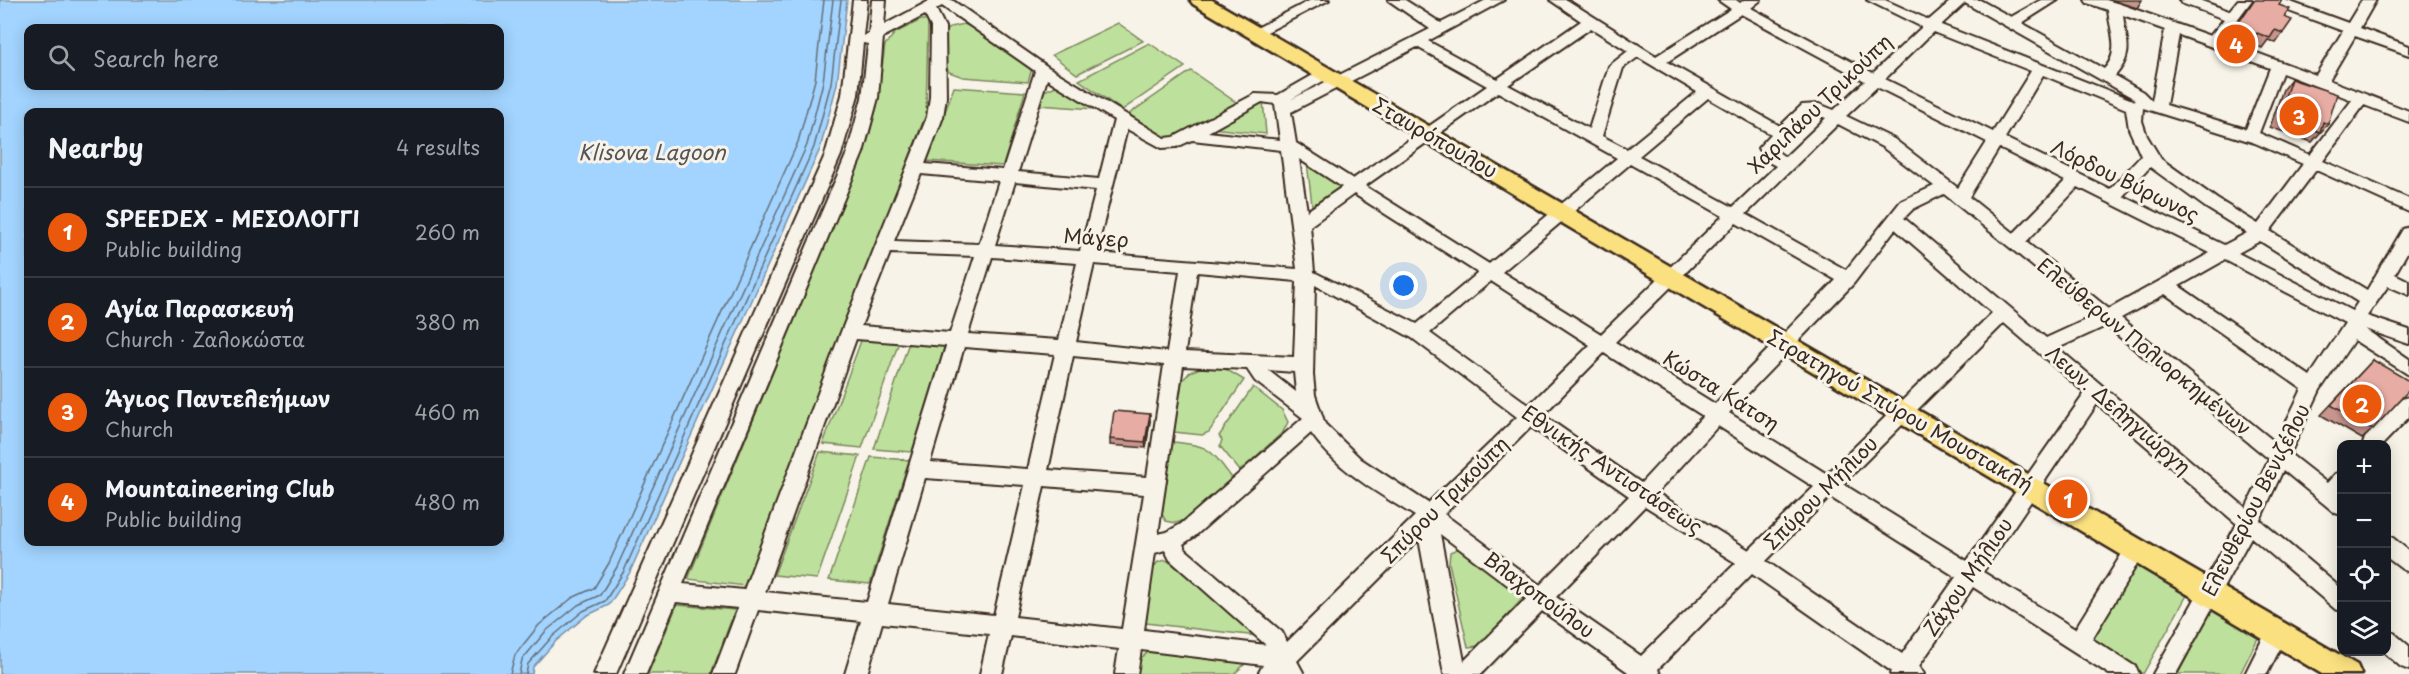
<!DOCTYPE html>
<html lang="en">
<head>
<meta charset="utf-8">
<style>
  :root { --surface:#171b24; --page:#20242c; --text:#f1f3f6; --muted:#9ea1a6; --line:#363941; --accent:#ea580c }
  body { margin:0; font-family:"Playpen Sans",sans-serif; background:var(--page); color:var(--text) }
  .controls { position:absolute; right:18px; bottom:18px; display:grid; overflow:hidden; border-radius:12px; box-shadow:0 3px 15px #0003 }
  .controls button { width:54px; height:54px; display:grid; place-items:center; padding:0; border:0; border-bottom:2px solid var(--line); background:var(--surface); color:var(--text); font:30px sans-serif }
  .you { position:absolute; left:1404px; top:286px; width:21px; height:21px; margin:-15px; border:4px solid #fff; border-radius:50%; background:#1a73e8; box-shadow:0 0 0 9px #1a73e833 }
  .badge { display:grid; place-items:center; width:39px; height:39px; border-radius:50%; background:var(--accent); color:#fff; font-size:20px; font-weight:700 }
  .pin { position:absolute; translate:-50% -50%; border:3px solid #fff; box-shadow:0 2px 6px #0006 }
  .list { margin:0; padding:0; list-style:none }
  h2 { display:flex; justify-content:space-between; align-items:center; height:78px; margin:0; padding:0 24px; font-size:26px }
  h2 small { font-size:20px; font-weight:400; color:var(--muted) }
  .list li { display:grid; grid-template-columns:39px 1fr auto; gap:18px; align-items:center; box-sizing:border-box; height:90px; padding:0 24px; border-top:2px solid var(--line) }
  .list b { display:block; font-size:22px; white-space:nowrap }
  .list p { margin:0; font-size:20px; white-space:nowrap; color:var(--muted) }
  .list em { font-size:20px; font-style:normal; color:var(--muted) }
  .icon { flex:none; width:33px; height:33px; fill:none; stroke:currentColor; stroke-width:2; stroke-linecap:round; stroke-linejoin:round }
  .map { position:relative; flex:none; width:2409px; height:674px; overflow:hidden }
  .search { position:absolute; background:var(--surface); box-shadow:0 3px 15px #0003; left:24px; top:24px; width:480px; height:66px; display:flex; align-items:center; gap:15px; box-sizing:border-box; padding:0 21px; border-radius:12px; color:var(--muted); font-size:22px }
  .panel { position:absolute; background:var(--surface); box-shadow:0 3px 15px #0003; left:24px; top:108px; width:480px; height:438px; border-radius:12px }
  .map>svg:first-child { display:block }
  .green { fill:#bde19c; stroke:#7c865d; stroke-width:1.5 }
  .water { fill:#a2d4ff; stroke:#7990a5; stroke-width:1.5; fill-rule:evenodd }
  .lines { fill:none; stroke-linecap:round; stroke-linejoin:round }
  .shore { stroke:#646e78; stroke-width:1.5 }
  .minor-casing { stroke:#3b2a1e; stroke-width:4 }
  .major-casing { stroke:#3b2a1e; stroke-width:5 }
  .minor { fill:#f7f3e8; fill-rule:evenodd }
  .major { fill:#fbe080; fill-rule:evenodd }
  .wall { fill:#c7958d; stroke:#3b2a1e; stroke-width:1.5 }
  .shaded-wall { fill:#a27973; stroke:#3b2a1e; stroke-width:1.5 }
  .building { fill:#e7ada4; stroke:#3b2a1e; stroke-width:1.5 }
  .labels { text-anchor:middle; stroke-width:6; stroke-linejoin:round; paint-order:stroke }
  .street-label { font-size:20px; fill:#3b2a1e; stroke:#f7f3e8 }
  .water-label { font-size:21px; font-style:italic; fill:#555456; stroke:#f7f3e8 }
</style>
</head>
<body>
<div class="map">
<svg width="2409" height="674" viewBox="0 0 2409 674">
  <rect width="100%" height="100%" fill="#f7f3e8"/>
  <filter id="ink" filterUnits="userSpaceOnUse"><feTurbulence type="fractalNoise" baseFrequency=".0167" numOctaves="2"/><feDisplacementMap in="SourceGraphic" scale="12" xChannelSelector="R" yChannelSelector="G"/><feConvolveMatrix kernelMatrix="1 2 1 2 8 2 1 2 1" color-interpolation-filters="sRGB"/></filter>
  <g filter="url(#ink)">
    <g class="green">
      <path d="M921 20H927L928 23 926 114 745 586 688 579 867 143 877 106 885 45 895 33Z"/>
      <path d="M1118 23 1143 41 1077 74 1052 55Z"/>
      <path d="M964 24 971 27 1032 68 1028 82 963 77 949 72 946 66 945 31 951 27Z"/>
      <path d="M1149 43 1185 67 1122 110 1079 80Z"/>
      <path d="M1191 71 1237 103 1170 143 1129 114Z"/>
      <path d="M1056 86 1061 88 1095 109 1039 105 1044 91Z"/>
      <path d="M954 87 1025 92 1003 166 927 161Z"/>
      <path d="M1263 100 1266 134 1211 128Z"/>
      <path d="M1307 162 1345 184 1317 205H1312Z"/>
      <path d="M862 338 899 342 862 448 823 444Z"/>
      <path d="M909 342 945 345 912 452 874 449Z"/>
      <path d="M1202 367 1224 368 1244 380 1209 432 1202 435 1174 432 1182 381 1190 372Z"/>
      <path d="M1253 387 1282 410 1288 422 1283 432 1240 471 1220 446 1222 440 1219 436Z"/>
      <path d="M1172 442C1210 445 1210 449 1232 478L1185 520 1176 523 1166 521 1162 514Z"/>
      <path d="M820 452 860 456 817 579 774 575Z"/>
      <path d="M871 457 909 460 870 584 829 580Z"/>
      <path d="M1457 549 1463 550 1525 596 1479 646 1468 647 1449 563 1450 552Z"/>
      <path d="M2141 558 2191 588 2143 674 2091 643Z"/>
      <path d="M1166 560 1172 564 1260 634 1257 636 1146 623 1153 568 1158 562Z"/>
      <path d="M2216 603 2262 630 2240 674H2178Z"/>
      <path d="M677 605 735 610 711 674H648Z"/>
      <path d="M1148 652 1241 662 1245 664 1234 674H1137L1139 660Z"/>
    </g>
    <path class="water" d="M0 0H847L837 84 820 149 629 574 609 605 586 616 556 641 533 667 532 674H0ZM28 28H500V86H28ZM28 112H500V542H28Z"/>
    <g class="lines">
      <g class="shore">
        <path d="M510 674 515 655 539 625 572 598 594 588 609 563 798 142 815 80 824 0"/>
        <path d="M519 674 522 660 546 631 578 605 600 595 617 567 807 145 823 82 833 0"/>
        <path d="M526 674 528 664 552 637 583 611 605 601 624 571 814 147 831 83 841 0"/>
      </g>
      <g class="minor-casing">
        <g id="minor">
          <path d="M853 0H867L863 36 869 33 872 0H886L884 25 931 0H952L1048 67 1165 138 1174 137 1255 94 1278 95 1320 71H1330L1332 74 1330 77 1290 100 1430 29 1388 0H1405L1441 23 1486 0H1504L1428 41 1497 79 1581 21 1550 0H1567L1656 56 1731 9 1718 0H1736L1740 3 1744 0H1761L1751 8 1873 73 1922 27 1867 0H1885L1929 20 1952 0H1980L2011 17 2041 0H2058L2022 23 2104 69C2121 51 2110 32 2108 10L2087 3 2085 0H2106L2120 4 2210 36 2224 19 2181 3 2179 0H2199L2229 11 2238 0H2252L2222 40 2316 75 2343 31 2267 3 2265 0H2285L2348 23 2362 0H2376L2360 28 2409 46V55L2355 36 2329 80 2409 111V122L2364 105 2323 161 2409 199V212L2316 170 2270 231 2367 290 2403 229 2409 227V249L2395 274 2409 281V295L2388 286 2367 316 2409 330V344L2365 329 2409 359V375L2354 340 2320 390 2290 454 2327 483 2335 474 2342 472V515L2335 513 2283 470 2260 520 2342 589V611L2335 609 2251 537 2176 674H2153L2237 524 2097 404 1983 572 2075 629 2128 544 2135 541 2142 544 2145 550 2142 556 2092 639 2136 667 2139 674H2109L1973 587 1919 666 1924 674H1890L1891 671 1752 574 1658 669 1660 674H1627L1628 672 1542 611 1481 674H1444L1419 539 1297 661 1304 674H1258L1263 665 1141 650 1137 674H1115L1119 649 1011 636 1002 674H980L989 634 882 623 867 674H845L861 621 758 610 735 674H713L738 608 676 602 646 674H624L847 153 862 98 868 44 863 43 858 95 841 155 616 674H594L825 155 842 95ZM1965 3 2133 98 2135 101 1941 25ZM942 6 1035 71 1003 170 925 164 943 117 946 97 945 27 936 9ZM1741 14 1865 81 1834 110 1819 104 1802 105 1780 126 1667 62ZM925 15 931 27 930 97 927 117 841 332 744 590 683 584 863 153 878 98 883 37ZM2123 15 2165 30 2152 101 2143 92 2115 76C2135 53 2126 42 2123 15ZM1591 28 1628 51 1609 66 1589 129 1508 85ZM1933 32 2031 71 1993 132 1885 79ZM2179 35 2270 68 2246 129 2166 105ZM1417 47 1487 86 1353 179 1296 143 1291 112ZM1638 57 1697 92 1627 149 1602 136 1623 68ZM2282 73 2352 100 2310 155 2259 133ZM2043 75 2126 109 2129 129 2141 156 2110 189 2005 138ZM1047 79 1114 120 1099 179 1018 172ZM1877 87 1987 142 1958 188 1894 139 1846 116ZM1498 92 1617 158 1489 264 1365 186ZM1708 98 1771 134 1758 148 1765 160 1776 166 1733 207 1639 156ZM1262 102 1275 104 1280 140 1208 132ZM2143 108 2255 143 2303 164 2258 224 2217 199 2161 159 2147 136 2142 121ZM1811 113 1826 118 1785 157 1774 149ZM1838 124 1882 147 1934 186 1901 201 1846 270 1746 214ZM1127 129 1162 148 1177 147 1192 140 1281 150 1297 269 1096 253ZM1999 148 2065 181 2014 233 1969 197ZM1299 159 1342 187 1307 211ZM1630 164 1723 216 1601 334 1502 272ZM2150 167 2205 207 2247 233 2224 245 2123 196ZM921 174 999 181 979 244 894 241ZM1015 182 1096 190 1080 251 995 245ZM2078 187 2210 253 2109 309 2026 242ZM1354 194 1478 273 1417 324 1314 272 1310 226ZM1944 194 2094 316 2046 338 1904 218 1913 209ZM1736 223 1836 280 1715 404 1615 342ZM1895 229 1992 313 1827 474 1729 413 1854 283ZM2260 241 2358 302 2352 311 2238 253ZM890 253 975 256 950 333 861 326ZM992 257 1077 263 1059 340 968 334ZM2225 260 2345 323 2310 376 2179 286ZM1094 264 1180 271 1167 352 1076 342ZM1197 272 1297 281 1294 357 1185 352ZM1491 281 1590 345 1529 405 1430 333ZM1315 285 1412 338 1517 417 1428 503 1361 459 1325 424 1315 395 1313 375ZM2165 294 2302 389 2276 443 2121 318ZM2004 323 2085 393 1967 561 1843 484ZM2106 326 2269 459 2246 508 2058 348ZM856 339 946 346 867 602 765 592ZM964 347 1055 354 1028 469 930 462ZM1604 353 1703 416 1641 483 1543 415ZM1073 356 1164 365 1147 477 1048 470ZM1183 366 1247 369 1255 381 1303 418 1181 524 1167 532 1158 534ZM1268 370 1294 372 1296 392 1269 371ZM1718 426 1814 487 1749 550 1657 493ZM1531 427 1629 496 1540 585 1444 514ZM1311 433C1337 470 1378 493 1415 516L1287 642 1282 632 1185 549 1183 544 1195 536ZM925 478 1025 485 994 615 888 604ZM1044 486 1144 494 1122 629 1015 617ZM1830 497 1956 577 1902 654 1766 561ZM1645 506 1736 563 1641 656 1556 597ZM1440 534 1526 599 1464 661ZM1165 550 1170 560 1266 645 1144 630 1155 553Z"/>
          <path d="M1311 0H1329L1259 36 1254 37 1247 33Z"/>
          <path d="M2409 397V417L2383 444H2363L2365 438 2402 399Z"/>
          <path d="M2386 535 2393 538 2409 551V572L2402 569 2386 557Z"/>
          <path d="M2277 623 2285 626 2288 633 2267 674H2245L2269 626Z"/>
          <path d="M2386 630 2394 633 2409 646V670L2401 667 2384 652H2386Z"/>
        </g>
      </g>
      <g class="major-casing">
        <path id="major" d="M1190 0H1212L2357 665 2361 674H2322L1193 4Z"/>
      </g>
      <use href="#minor" class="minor"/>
      <use href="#major" class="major"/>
    </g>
    <g class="wall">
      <path d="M2111 0H2142L2137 8Z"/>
      <path d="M2254 0 2279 5 2284 17 2283 33 2276 43 2268 40 2262 48 2250 43 2248 46 2228 38Z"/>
      <path d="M2291 79 2328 124 2312 142 2270 127 2283 89Z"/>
      <path d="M2373 360V429L2362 439 2321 415Z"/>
      <path d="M1150 421 1146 448 1110 445V439Z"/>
    </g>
    <path class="shaded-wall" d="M1150 414V421L1146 448 1145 442Z"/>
    <g class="building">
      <path d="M2254 0H2282L2279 5 2290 9 2284 17 2292 20 2283 33 2275 30 2270 38 2257 33 2256 36 2235 28Z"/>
      <path d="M2291 79 2337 94 2328 124 2323 122 2320 132 2278 117Z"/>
      <path d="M2373 360 2409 381V390L2373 429 2331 405Z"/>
      <path d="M1114 411 1150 414 1145 442 1110 439Z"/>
    </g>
  </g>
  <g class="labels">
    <g class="street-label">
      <text transform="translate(1820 104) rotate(-44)" y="7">Χαριλάου Τρικούπη</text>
      <text transform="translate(1435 138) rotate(30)" y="7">Σταυρόπουλου</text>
      <text transform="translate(2125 181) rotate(26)" y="7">Λόρδου Βύρωνος</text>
      <text transform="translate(1096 238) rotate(4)" y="7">Μάγερ</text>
      <text transform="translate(2144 347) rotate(39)" y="7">Ελεύθερων Πολιορκημένων</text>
      <text transform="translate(1721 391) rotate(32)" y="7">Κώστα Κάτση</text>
      <text transform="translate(2118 410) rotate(41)" y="7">Λεων. Δεληγιώργη</text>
      <text transform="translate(1900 411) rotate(30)" y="7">Στρατηγού Σπύρου Μουστακλή</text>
      <text transform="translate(1612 470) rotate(34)" y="7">Εθνικής Αντιστάσεως</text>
      <text transform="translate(1821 493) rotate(-45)" y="7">Σπύρου Μήλιου</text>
      <text transform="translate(1445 500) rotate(-45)" y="7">Σπύρου Τρικούπη</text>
      <text transform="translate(2256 500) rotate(-63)" y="7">Ελευθερίου Βενιζέλου</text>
      <text transform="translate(1968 577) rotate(-55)" y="7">Ζάχου Μήλιου</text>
      <text transform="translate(1539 595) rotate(36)" y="7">Βλαχοπούλου</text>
    </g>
    <g class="water-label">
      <text x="652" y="160">Klisova Lagoon</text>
    </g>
  </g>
</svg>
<div class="controls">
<button>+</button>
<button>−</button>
<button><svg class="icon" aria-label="locate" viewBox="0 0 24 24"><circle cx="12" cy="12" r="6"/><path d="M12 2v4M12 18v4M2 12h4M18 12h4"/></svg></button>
<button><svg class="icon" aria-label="layers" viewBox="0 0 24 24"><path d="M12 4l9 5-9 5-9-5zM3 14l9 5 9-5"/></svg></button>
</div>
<div class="you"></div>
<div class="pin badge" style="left:2068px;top:499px">1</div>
<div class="pin badge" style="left:2362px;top:404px">2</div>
<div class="pin badge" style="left:2299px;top:116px">3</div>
<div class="pin badge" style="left:2236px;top:44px">4</div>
<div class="search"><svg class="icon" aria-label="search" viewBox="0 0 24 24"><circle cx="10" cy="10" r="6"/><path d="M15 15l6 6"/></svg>Search here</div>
<section class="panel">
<h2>Nearby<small>4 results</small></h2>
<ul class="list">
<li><span class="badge">1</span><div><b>SPEEDEX - ΜΕΣΟΛΟΓΓΙ</b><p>Public building</p></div><em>260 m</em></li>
<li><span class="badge">2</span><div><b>Αγία Παρασκευή</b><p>Church · Ζαλοκώστα</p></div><em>380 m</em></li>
<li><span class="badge">3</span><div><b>Άγιος Παντελεήμων</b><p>Church</p></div><em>460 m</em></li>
<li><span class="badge">4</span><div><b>Mountaineering Club</b><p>Public building</p></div><em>480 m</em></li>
</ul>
</section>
</div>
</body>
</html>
